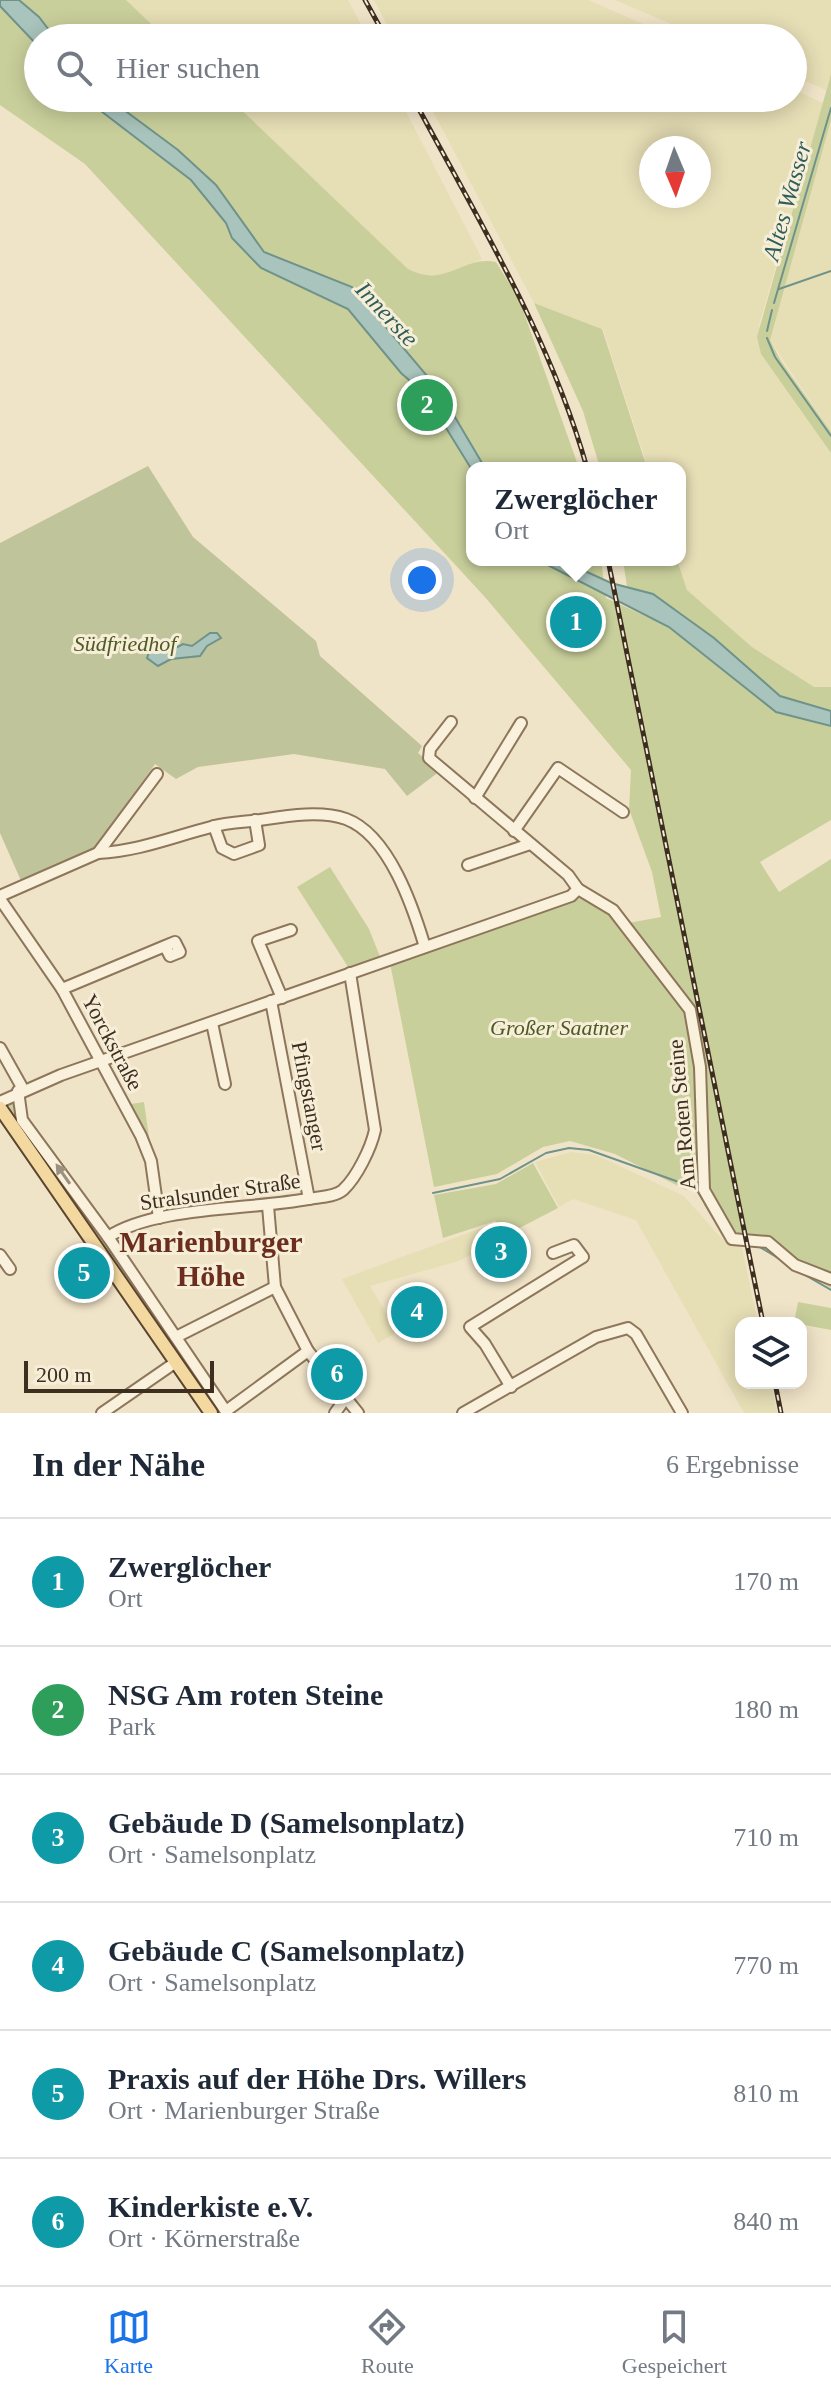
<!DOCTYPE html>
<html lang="de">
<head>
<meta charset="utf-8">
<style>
  :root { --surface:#fff; --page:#f2f2f3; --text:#1f2937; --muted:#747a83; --line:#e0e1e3; --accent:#1a73e8 }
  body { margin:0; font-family:"Times New Roman",serif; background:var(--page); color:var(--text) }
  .controls { position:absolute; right:24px; bottom:24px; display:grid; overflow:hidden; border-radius:16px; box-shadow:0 4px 20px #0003 }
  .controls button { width:72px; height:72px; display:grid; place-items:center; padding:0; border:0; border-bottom:2px solid var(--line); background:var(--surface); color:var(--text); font:40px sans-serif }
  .compass { position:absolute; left:639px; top:136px; width:72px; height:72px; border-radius:50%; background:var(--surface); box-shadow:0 4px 20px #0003; rotate:178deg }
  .scale { position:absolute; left:24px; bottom:20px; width:190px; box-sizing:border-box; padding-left:8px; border:4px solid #3d2e20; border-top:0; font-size:22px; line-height:28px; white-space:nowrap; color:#3d2e20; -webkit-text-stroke:6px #f7eed8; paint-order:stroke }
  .you { position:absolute; left:422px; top:580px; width:28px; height:28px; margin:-20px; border:6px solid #fff; border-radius:50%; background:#1a73e8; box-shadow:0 0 0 12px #1a73e833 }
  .badge { display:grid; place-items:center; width:52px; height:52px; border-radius:50%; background:var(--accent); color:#fff; font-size:26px; font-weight:700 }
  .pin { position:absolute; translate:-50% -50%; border:4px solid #fff; box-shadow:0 2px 8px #0006 }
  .popup { position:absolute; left:466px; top:462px; width:220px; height:104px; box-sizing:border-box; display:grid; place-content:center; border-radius:16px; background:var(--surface); filter:drop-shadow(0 2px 6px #0005); font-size:26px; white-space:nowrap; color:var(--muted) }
  .popup b { font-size:30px; color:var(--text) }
  .popup::after { content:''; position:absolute; left:50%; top:100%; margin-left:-16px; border:16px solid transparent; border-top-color:var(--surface) }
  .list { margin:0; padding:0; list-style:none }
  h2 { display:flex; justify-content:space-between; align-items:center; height:104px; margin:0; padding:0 32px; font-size:34px }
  h2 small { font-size:26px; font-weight:400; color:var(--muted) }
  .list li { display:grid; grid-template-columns:52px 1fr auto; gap:24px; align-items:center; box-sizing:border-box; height:128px; padding:0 32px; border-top:2px solid var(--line) }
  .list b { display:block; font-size:30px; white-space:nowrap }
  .list p { margin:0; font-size:26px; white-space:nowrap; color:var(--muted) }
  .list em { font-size:26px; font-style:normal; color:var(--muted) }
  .icon { flex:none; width:44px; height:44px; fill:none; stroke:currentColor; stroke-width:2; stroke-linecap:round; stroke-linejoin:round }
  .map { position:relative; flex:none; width:831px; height:1413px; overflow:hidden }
  .search { position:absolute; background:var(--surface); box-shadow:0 4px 20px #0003; left:24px; right:24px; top:24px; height:88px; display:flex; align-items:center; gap:20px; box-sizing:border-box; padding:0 28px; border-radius:44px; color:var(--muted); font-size:30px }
  .sheet { height:872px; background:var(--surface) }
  nav { display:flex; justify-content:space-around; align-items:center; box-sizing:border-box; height:112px; border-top:2px solid var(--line); background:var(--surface); font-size:22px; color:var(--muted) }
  nav a { display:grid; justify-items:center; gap:4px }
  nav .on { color:var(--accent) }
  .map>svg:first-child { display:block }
  .farmland { fill:#e6deb5; fill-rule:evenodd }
  .green { fill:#c9cf9b }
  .cemetery { fill:#bfc49a }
  .water { fill:#a9c4bc; stroke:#6f938a; stroke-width:2 }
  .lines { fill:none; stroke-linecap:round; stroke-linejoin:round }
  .stream { stroke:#6f938a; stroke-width:2 }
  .minor-casing { stroke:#8d765c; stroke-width:14 }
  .major-casing { stroke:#5b4430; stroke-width:16 }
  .minor { stroke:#faf1dc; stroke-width:10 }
  .major { stroke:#f3d9a0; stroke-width:12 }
  .rail-casing { stroke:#3d2e20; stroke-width:5 }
  .rail { stroke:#f7eed8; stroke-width:2; stroke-dasharray:6; stroke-linecap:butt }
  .oneway { fill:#9c907e }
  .labels { text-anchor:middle; stroke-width:6; stroke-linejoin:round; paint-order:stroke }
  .park-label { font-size:22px; font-style:italic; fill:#4d5a26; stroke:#f7eed8 }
  .street-label { font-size:22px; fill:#3d2e20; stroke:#f7eed8 }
  .water-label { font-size:24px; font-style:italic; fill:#2f5d5a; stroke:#f7eed8 }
  .district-label { font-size:30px; font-weight:bold; fill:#6b2e1e; stroke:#f7eed8 }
</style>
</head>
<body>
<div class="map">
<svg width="831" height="1413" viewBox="0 0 831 1413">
  <rect width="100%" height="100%" fill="#f0e4c8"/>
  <g class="farmland">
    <path d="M126 0H348L368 38H166Z"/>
    <path d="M374 0H588L675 38H394Z"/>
    <path d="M615 0H831V74L826 90 793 76V38H704Z"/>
    <path d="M793 89 823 103 759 325 761 354 831 453V687L825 688 814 687 752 647 687 590 677 560 680 468H648L603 329 534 303 426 98H793ZM651 148H699V196H651Z"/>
    <path d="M229 98H399L482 259 442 276 419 275 408 269Z"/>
    <path d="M831 120V432L770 340 771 327Z"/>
    <path d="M571 1152 596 1155 684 1196 721 1238 742 1248 758 1323H741V1383H771L777 1413H744L636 1220 573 1199 559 1207 535 1162Z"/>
    <path d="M495 1223 503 1237 459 1261 370 1286 397 1332 378 1343 342 1279Z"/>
  </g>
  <g class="green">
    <path d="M0 0H126L166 38H38V98H229L408 269C446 289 463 255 496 262L519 299 579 468H472V560H601L606 598 669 627 776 712 831 726V820L760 862 779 892 831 859V1288L764 1249 735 1242 719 1230 704 1205 702 1181 686 1190 615 1154 570 1141 543 1147 497 1174 434 1187 390 963 589 895 623 924 661 917 652 872 629 809 631 770 484 596 85 164 0 105Z"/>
    <path d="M831 74V120L770 340 781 361 831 432V453L761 354 757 337Z"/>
    <path d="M534 303 602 329 647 468H600L583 411Z"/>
    <path d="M623 560H677L687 590 752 647 814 687H831V711C815 704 793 704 778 694 726 660 691 603 627 587Z"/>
    <path d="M330 867 369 929 381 959 350 970 297 887Z"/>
    <path d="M15 1096 18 1110 115 1255 113 1257 11 1110 8 1102Z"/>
    <path d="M144 1102 150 1144 131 1104Z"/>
    <path d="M533 1163 558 1208 504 1236 495 1221 443 1238 434 1195 496 1184Z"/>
    <path d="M798 1302 831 1308V1330L794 1323Z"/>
  </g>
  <path class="cemetery" d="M148 466 193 537 316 641 320 656 422 746 418 753 440 771 407 796 385 769 294 754 198 767 176 779 155 764 95 848 22 883 0 833V543Z"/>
  <g class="water">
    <path d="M0 0H19L39 17 55 38H38V46L0 6Z"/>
    <path d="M84 98H108L178 150 216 185 264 252 352 287 439 390 485 468 472 470 425 394 401 373 348 309 261 268 232 238 226 223 191 180Z"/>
    <path d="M538 560H561L611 583 653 594 714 638 780 696 831 711V726L776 712 669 627Z"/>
    <path d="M210 633H217L221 638 207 646 200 656 171 659 158 666 147 658 151 646 170 651 183 644 192 646Z"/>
  </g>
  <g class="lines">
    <g class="stream">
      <path d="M779 289 831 271"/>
      <path d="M774 303 831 108"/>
      <path d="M767 331 772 310"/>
      <path d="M767 338 775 357 831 436"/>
      <path d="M433 1193 500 1179 546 1153 569 1148 589 1150 690 1186 698 1192 719 1226"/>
      <path d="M758 1246 783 1261"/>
      <path d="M798 1271 831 1290"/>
    </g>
    <g class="minor-casing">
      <g id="minor">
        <path d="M451 722 430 749 429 758 568 875 578 889 613 910 690 1010 700 1067 704 1190 732 1239 768 1242 795 1265 831 1279"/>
        <path d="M475 798 521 723"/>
        <path d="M214 826 222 848 234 854 259 845 255 820"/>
        <path d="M514 831 558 768 623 812"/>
        <path d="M98 853C139 851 172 837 211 827 227 822 244 822 260 820 286 816 320 810 346 819 389 835 413 907 425 947"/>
        <path d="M468 865 530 844"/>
        <path d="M0 896 98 853 157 774"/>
        <path d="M0 899 62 989 141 1136 151 1161 159 1218"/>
        <path d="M62 989 165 946 175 942 180 952 170 956 165 946"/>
        <path d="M282 998 258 941 291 930"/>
        <path d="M271 1001 309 1199"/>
        <path d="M212 1023 225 1084"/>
        <path d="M0 1048 23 1089"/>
        <path d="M18 1091 22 1120 108 1237 227 1413"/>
        <path d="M0 1102 61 1075 571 896 578 889"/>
        <path d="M268 1206 275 1287 308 1351 358 1413"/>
        <path d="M108 1237C156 1206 249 1210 308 1199 318 1197 335 1197 343 1190 357 1177 371 1148 375 1130L350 973"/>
        <path d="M0 1255 10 1269"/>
        <path d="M176 1337 275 1287"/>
        <path d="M511 1387 485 1344 470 1327 583 1257 574 1245 553 1253"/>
        <path d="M226 1411 308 1351"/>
        <path d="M102 1413 176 1362"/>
        <path d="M335 1413 345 1399"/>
        <path d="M463 1413 596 1337 628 1328 636 1334 682 1413"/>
      </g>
    </g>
    <g class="major-casing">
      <path id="major" d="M0 1108 211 1413"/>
    </g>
    <use href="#minor" class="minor"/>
    <use href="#major" class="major"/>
    <g class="rail-casing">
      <g id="rail">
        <path d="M365 0 386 38"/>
        <path d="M413 98C477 218 550 336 587 468"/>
        <path d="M608 560 763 1323"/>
        <path d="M775 1383 781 1413"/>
      </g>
    </g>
    <use href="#rail" class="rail"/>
  </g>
  <defs><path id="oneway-solid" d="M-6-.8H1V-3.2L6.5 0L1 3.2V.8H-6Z" transform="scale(2)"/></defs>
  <use class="oneway" href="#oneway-solid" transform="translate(63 1174) rotate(-125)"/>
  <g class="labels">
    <g class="park-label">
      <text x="125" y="651">Südfriedhof</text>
      <text x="559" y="1035">Großer Saatner</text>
    </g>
    <g class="street-label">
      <text transform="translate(113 1042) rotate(62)" y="8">Yorckstraße</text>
      <text transform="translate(310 1096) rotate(79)" y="8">Pfingstanger</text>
      <text transform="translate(681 1115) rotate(-95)" y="8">Am Roten Steine</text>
      <text transform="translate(220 1191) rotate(-8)" y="8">Stralsunder Straße</text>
    </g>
    <g class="water-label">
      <text transform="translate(787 201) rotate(-74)" y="8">Altes Wasser</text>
      <text transform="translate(387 314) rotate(47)" y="8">Innerste</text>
    </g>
    <g class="district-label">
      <text x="211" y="1252">Marienburger<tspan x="211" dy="34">Höhe</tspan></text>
    </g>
  </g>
</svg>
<div class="controls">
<button><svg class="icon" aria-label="layers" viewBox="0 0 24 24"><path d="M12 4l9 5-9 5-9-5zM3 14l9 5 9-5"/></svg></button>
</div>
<svg class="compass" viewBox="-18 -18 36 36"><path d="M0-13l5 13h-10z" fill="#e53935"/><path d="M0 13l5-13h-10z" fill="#747a83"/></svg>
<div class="scale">200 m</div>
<div class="you"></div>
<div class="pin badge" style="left:576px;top:622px;background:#0f9aa8">1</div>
<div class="popup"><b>Zwerglöcher</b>Ort</div>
<div class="pin badge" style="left:427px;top:405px;background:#2e9e5b">2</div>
<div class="pin badge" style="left:501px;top:1252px;background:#0f9aa8">3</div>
<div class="pin badge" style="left:417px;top:1312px;background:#0f9aa8">4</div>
<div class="pin badge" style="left:84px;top:1273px;background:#0f9aa8">5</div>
<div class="pin badge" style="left:337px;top:1374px;background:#0f9aa8">6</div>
<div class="search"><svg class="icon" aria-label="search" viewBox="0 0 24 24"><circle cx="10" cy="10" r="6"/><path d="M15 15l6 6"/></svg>Hier suchen</div>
</div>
<section class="sheet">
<h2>In der Nähe<small>6 Ergebnisse</small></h2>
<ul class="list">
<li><span class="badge" style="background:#0f9aa8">1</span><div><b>Zwerglöcher</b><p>Ort</p></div><em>170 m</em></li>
<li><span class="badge" style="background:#2e9e5b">2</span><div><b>NSG Am roten Steine</b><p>Park</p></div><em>180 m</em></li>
<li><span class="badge" style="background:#0f9aa8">3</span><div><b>Gebäude D (Samelsonplatz)</b><p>Ort · Samelsonplatz</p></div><em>710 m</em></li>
<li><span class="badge" style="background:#0f9aa8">4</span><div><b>Gebäude C (Samelsonplatz)</b><p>Ort · Samelsonplatz</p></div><em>770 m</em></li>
<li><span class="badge" style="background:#0f9aa8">5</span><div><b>Praxis auf der Höhe Drs. Willers</b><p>Ort · Marienburger Straße</p></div><em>810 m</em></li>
<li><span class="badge" style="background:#0f9aa8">6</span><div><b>Kinderkiste e.V.</b><p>Ort · Körnerstraße</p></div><em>840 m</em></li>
</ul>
</section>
<nav>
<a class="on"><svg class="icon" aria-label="map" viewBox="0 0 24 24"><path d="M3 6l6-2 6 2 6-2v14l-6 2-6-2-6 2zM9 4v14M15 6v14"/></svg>Karte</a>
<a><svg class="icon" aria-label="directions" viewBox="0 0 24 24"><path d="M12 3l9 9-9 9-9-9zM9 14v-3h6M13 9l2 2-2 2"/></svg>Route</a>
<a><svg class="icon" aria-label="saved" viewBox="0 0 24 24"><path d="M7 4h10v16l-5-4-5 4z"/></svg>Gespeichert</a>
</nav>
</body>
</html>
